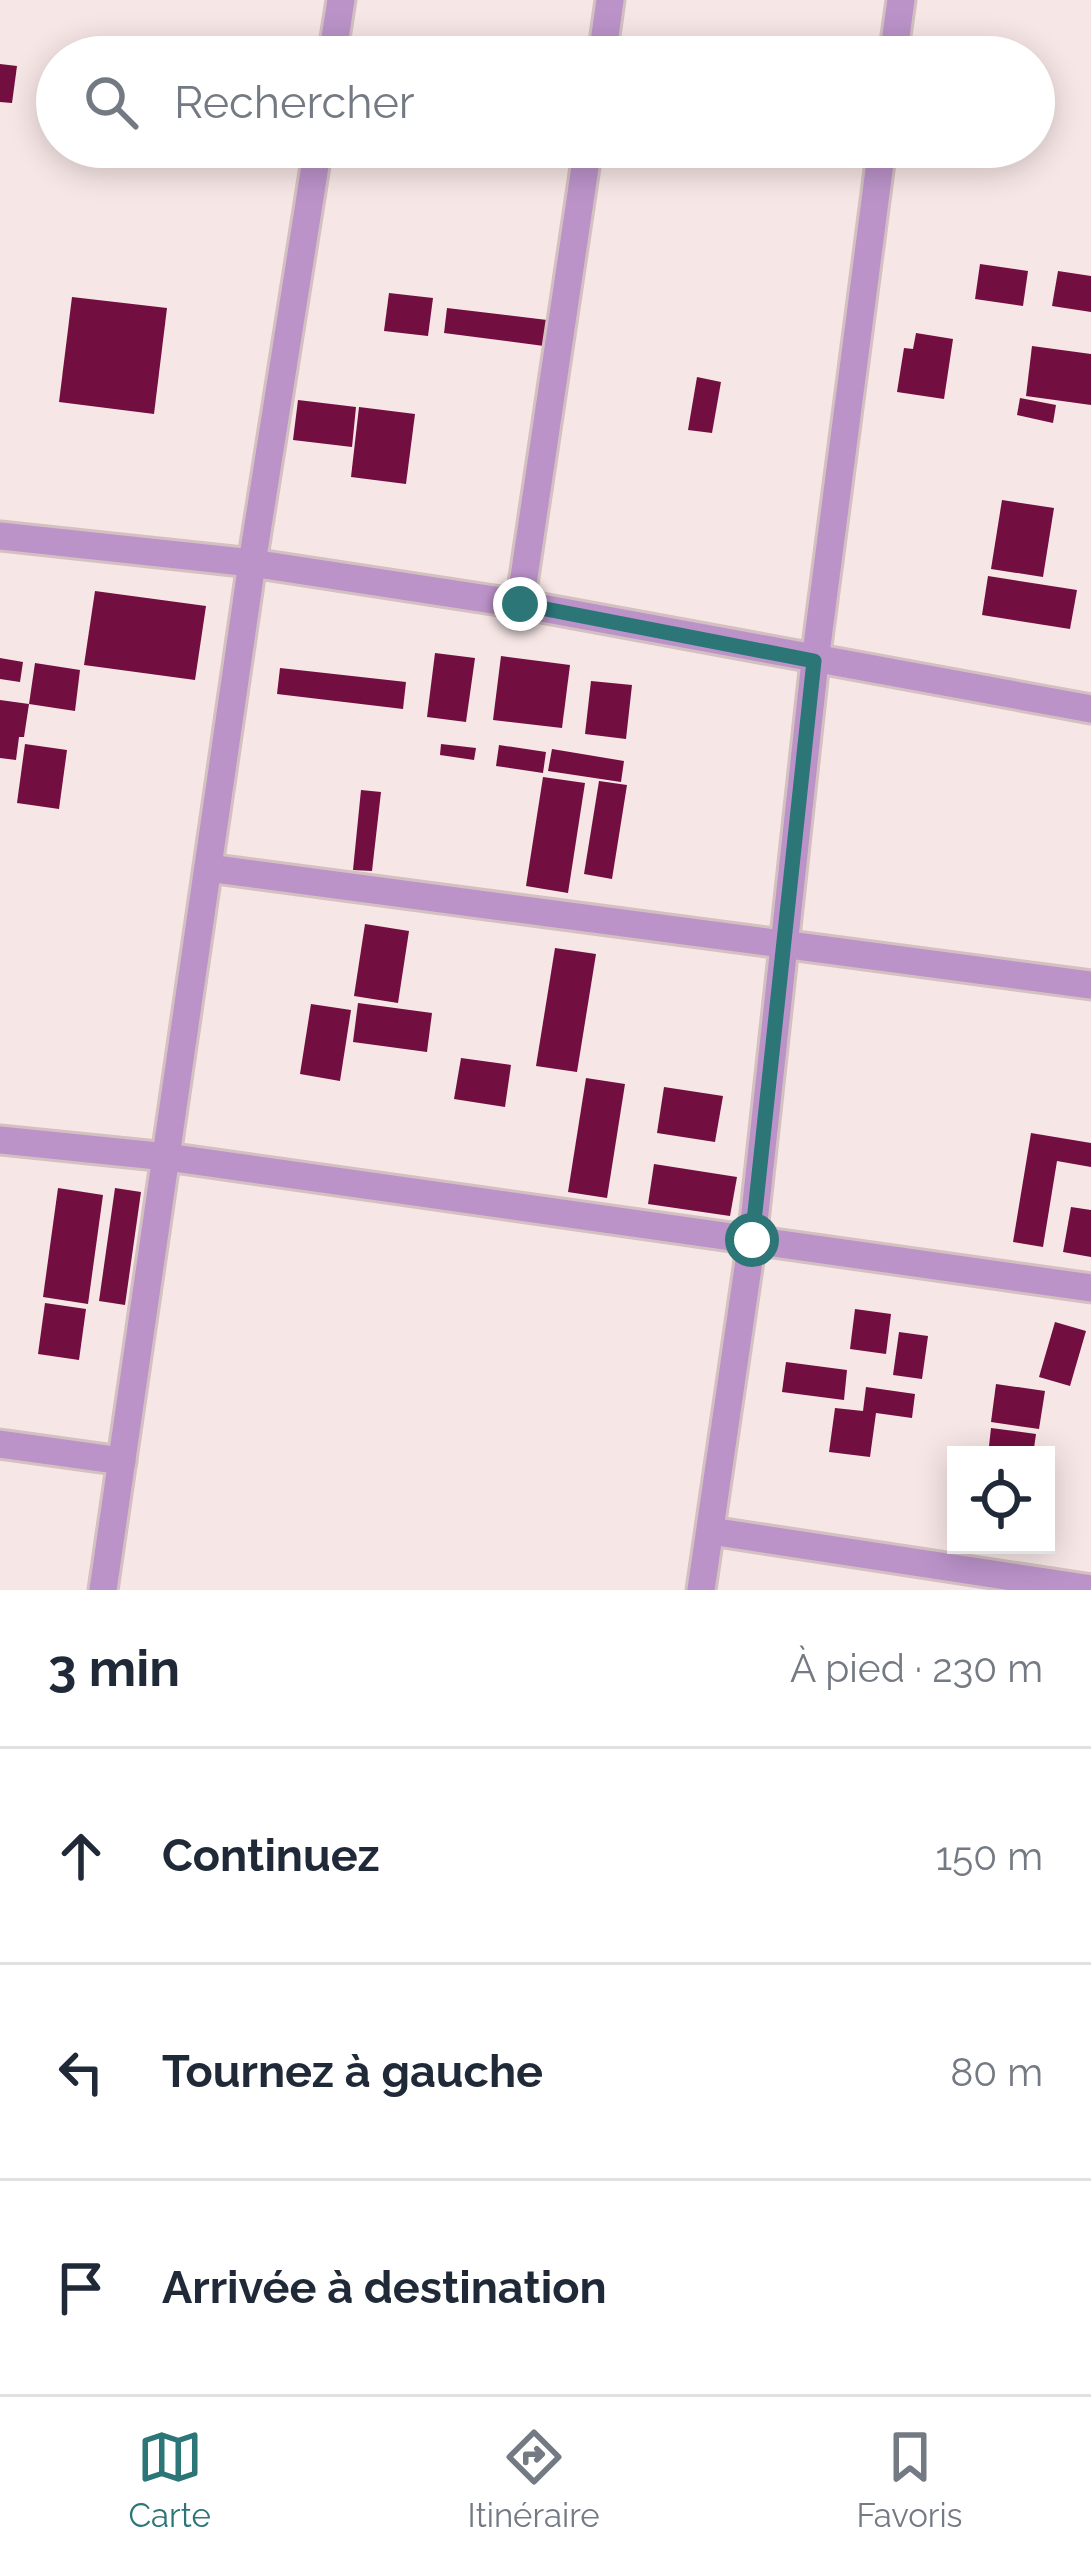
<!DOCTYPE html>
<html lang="fr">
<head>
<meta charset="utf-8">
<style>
  :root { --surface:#fff; --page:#f6f6f7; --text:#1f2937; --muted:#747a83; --line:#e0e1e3; --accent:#2c7678 }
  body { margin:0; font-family:Raleway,sans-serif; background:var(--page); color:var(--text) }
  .controls { position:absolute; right:36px; bottom:36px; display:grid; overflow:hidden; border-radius:0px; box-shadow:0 6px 30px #0003 }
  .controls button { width:108px; height:108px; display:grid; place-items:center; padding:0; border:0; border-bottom:3px solid var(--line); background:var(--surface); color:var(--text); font:60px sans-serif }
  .stop { position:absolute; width:36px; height:36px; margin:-27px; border:9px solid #2c7678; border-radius:50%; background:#fff }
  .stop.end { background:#2c7678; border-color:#fff; box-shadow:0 3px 12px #0008 }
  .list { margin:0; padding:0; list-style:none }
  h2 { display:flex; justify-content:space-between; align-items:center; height:156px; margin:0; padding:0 48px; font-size:51px }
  h2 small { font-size:39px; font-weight:400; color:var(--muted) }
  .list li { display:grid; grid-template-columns:78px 1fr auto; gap:36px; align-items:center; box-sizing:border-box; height:216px; padding:0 48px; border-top:3px solid var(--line) }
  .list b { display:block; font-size:45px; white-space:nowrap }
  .list em { font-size:39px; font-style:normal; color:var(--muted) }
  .icon { flex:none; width:66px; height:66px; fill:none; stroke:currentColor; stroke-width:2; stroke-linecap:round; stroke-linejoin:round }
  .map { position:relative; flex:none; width:1091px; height:1590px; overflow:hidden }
  .search { position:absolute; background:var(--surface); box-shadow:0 6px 30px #0003; left:36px; right:36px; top:36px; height:132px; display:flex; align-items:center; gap:30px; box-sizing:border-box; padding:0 42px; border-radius:66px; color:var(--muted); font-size:45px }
  .sheet { height:804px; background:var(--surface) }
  nav { display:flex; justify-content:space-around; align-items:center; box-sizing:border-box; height:168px; border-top:3px solid var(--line); background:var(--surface); font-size:33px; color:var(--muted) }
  nav a { display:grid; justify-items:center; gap:6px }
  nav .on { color:var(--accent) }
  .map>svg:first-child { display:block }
  .building { fill:#730e40 }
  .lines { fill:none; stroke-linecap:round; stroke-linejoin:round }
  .minor-casing { stroke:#d4c0c1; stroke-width:33 }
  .minor { stroke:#bb93c9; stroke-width:27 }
  .route { stroke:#2c7678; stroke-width:15 }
</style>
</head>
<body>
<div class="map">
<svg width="1091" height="1590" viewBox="0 0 1091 1590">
  <rect width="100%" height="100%" fill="#f7e6e6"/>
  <g class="building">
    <path d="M0 64 17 66 12 103 0 102Z"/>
    <path d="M980 264 1028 271 1023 306 975 299Z"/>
    <path d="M1058 271 1091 276V312L1052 306Z"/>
    <path d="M389 293 433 298 428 336 384 331Z"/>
    <path d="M72 297 167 308 154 414 59 402Z"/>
    <path d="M447 308 547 320 544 346 444 333Z"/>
    <path d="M916 333 953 339 944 399 897 392 904 348 913 349Z"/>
    <path d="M1032 346 1091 354V405L1026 396Z"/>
    <path d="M697 377 721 382 712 433 688 430Z"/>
    <path d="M1020 398 1056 405 1053 423 1017 415Z"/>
    <path d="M298 400 356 407 352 447 293 440Z"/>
    <path d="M359 407 415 414 406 484 351 477Z"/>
    <path d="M1002 500 1054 508 1043 577 991 569Z"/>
    <path d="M988 576 1077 590 1070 629 982 615Z"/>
    <path d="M95 591 206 606 195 680 84 665Z"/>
    <path d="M435 653 475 658 466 722 427 717Z"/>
    <path d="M501 656 570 665 562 728 493 720Z"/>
    <path d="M0 658 23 662 20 682 0 679Z"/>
    <path d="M35 663 80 670 75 711 29 704 24 737H19L16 760 0 758V700L29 704Z"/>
    <path d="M280 668 406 682 403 709 277 694Z"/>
    <path d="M591 681 632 685 626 739 585 734Z"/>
    <path d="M25 744 67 750 59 809 17 803Z"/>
    <path d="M441 744 476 748 474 760 440 755Z"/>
    <path d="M499 745 546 752 543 773 496 766Z"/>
    <path d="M552 749 624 761 621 782 548 771Z"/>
    <path d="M543 777 585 783 568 893 526 886Z"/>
    <path d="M599 781 627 785 612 879 584 874Z"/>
    <path d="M361 790 381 792 372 871 353 870Z"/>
    <path d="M365 924 409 931 398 1003 354 996Z"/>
    <path d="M555 948 596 954 577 1072 536 1066Z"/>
    <path d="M358 1003 432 1013 427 1052 353 1042Z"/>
    <path d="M311 1004 351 1010 340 1081 300 1074Z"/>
    <path d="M461 1058 511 1065 505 1107 454 1099Z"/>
    <path d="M586 1078 625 1084 607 1198 568 1192Z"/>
    <path d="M664 1087 723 1096 715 1142 657 1133Z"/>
    <path d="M1031 1133 1091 1143V1167L1057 1161 1043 1247 1013 1242Z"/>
    <path d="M654 1164 737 1177 730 1216 648 1204Z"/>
    <path d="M58 1188 103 1195 88 1304 43 1297Z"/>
    <path d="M115 1188 141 1192 125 1305 99 1301Z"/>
    <path d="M1071 1207 1091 1210V1257L1063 1252Z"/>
    <path d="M45 1303 86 1309 79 1360 38 1354Z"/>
    <path d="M855 1309 891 1314 886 1354 850 1349Z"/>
    <path d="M1055 1322 1086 1331 1070 1386 1039 1377Z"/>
    <path d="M899 1332 928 1336 922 1379 893 1375Z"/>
    <path d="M786 1362 847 1370 844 1400 782 1392Z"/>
    <path d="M996 1384 1045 1391 1039 1429 991 1422Z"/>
    <path d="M866 1387 915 1394 912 1418 876 1413 870 1457 829 1452 835 1408 863 1411Z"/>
    <path d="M991 1428 1036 1434 1033 1455H988Z"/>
  </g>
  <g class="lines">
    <g class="minor-casing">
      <g id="minor">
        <path d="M332 57 341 0"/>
        <path d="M602 57 610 0"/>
        <path d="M893 57 901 0"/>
        <path d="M0 536 252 563 520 604 1091 709"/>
        <path d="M520 604 588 147"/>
        <path d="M208 868 1091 985"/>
        <path d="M0 1140 167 1157 1091 1288"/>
        <path d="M0 1444 122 1461"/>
        <path d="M711 1531 1091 1589"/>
        <path d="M103 1590 252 563 318 147"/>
        <path d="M701 1590 752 1240 815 661 882 147"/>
      </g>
    </g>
    <use href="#minor" class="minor"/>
  </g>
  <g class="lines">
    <path class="route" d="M520 604 814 661 752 1240"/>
  </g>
</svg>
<div class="controls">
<button><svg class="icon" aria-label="locate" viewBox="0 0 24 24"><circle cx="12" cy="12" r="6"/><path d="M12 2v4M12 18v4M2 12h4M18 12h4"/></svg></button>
</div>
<div class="stop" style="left:752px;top:1240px"></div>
<div class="stop end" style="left:520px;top:604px"></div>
<div class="search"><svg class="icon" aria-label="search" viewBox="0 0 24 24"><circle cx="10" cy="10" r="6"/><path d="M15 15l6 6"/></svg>Rechercher</div>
</div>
<section class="sheet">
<h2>3 min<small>À pied · 230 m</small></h2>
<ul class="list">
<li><svg class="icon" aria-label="ahead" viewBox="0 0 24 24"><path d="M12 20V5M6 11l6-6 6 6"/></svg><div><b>Continuez</b></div><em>150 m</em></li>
<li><svg class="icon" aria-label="left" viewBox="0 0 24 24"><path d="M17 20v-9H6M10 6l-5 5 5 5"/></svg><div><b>Tournez à gauche</b></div><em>80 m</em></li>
<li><svg class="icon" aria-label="arrive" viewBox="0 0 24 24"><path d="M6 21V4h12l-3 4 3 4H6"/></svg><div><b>Arrivée à destination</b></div></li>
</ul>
</section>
<nav>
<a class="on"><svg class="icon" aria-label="map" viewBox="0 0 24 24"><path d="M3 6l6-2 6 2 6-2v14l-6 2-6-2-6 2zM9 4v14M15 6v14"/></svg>Carte</a>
<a><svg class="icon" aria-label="directions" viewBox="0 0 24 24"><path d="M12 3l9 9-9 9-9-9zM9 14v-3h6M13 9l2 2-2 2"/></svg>Itinéraire</a>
<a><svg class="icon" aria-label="saved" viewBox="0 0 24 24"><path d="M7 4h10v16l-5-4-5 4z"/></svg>Favoris</a>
</nav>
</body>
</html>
